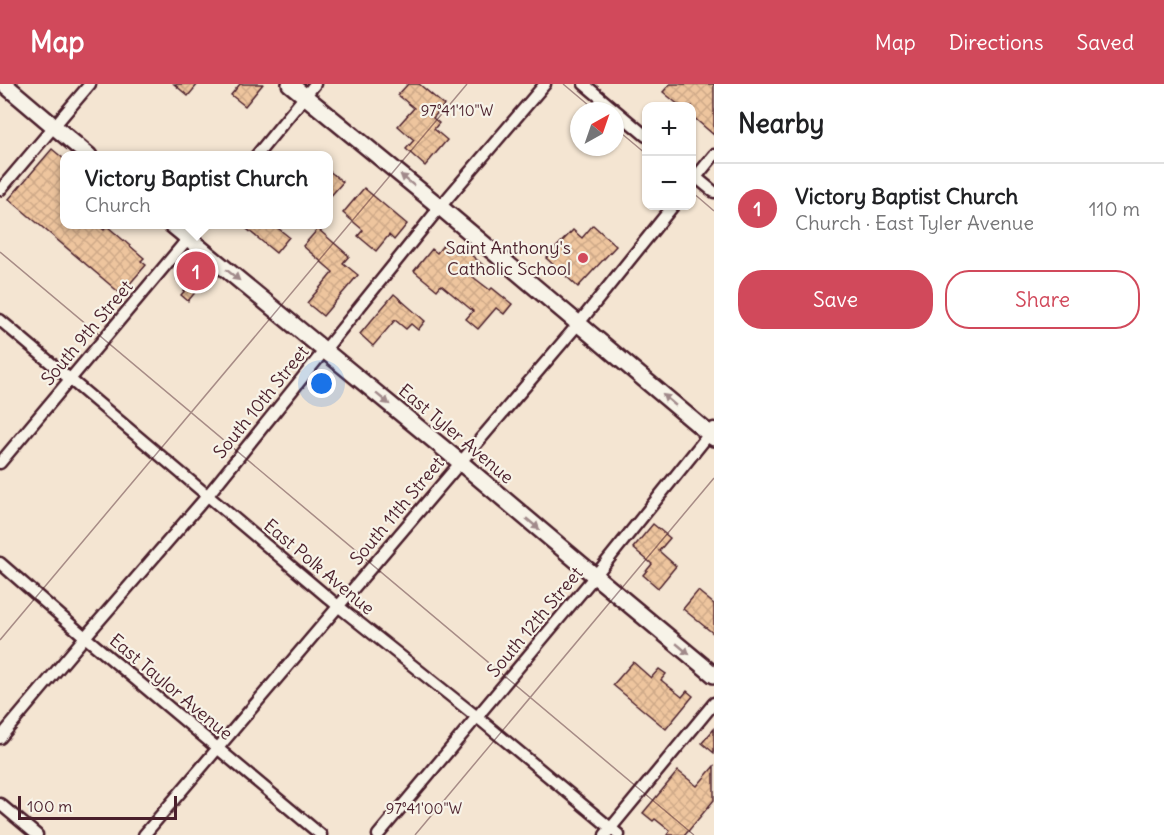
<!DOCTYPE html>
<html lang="en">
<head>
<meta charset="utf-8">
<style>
  :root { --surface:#fff; --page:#f2f2f2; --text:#202124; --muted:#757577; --line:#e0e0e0; --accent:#d1495b }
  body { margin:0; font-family:Delius,sans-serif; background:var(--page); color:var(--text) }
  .controls { position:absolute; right:18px; top:18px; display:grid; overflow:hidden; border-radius:12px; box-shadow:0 2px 4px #0004 }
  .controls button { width:54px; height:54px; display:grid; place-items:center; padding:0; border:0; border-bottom:2px solid var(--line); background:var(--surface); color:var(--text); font:30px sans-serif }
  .compass { position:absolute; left:570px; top:18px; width:54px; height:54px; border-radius:50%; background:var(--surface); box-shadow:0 2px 4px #0004; rotate:40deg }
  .scale { position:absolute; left:18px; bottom:15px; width:159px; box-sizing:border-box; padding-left:6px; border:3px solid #4a1f2b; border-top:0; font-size:16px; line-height:21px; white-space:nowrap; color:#4a1f2b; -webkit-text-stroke:4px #f7f3e8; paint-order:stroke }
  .you { position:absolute; left:322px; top:300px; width:21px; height:21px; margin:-15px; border:4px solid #fff; border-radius:50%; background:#1a73e8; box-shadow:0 0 0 9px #1a73e833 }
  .badge { display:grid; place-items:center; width:39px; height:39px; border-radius:50%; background:var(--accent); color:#fff; font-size:20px; font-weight:700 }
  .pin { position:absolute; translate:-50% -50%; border:3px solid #fff; box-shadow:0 2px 6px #0006 }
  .popup { position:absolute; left:60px; top:67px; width:273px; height:78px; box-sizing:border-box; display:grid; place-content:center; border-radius:12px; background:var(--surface); filter:drop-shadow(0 2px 4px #0005); font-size:20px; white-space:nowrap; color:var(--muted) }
  .popup b { font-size:22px; color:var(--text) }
  .popup::after { content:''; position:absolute; left:50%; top:100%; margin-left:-12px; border:12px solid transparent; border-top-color:var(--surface) }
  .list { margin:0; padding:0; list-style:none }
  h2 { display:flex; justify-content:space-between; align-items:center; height:78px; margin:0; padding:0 24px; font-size:26px }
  h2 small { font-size:20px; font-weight:400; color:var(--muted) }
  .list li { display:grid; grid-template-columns:39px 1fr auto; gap:18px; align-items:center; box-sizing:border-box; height:90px; padding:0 24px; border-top:2px solid var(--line) }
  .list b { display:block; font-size:22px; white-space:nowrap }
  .list p { margin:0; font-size:20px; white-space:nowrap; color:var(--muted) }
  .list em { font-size:20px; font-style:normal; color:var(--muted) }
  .actions { display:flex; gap:12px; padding:18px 24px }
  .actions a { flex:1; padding:14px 0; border:2px solid var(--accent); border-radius:24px; text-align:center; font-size:21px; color:var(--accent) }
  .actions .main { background:var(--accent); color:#fff }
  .map { position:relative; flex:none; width:714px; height:751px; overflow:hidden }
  header { display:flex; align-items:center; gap:36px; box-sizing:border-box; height:84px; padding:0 30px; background:var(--accent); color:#fff }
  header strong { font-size:28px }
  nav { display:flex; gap:33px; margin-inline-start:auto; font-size:21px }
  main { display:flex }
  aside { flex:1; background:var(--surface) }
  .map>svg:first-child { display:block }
  .building { fill:url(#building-cross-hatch); stroke:#4a1f2b; stroke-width:1.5 }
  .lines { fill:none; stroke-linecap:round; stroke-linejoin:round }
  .minor-casing { stroke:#4a1f2b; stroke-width:15 }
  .secondary-casing { stroke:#4a1f2b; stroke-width:20 }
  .minor { stroke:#f7f3e8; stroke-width:10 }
  .secondary { stroke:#f7f3e8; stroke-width:15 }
  .oneway { fill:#a0898a }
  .ticks { fill:none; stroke:#4a1f2b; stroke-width:1.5; stroke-opacity:0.45 }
  .poi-dot { fill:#d1495b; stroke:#f7f3e8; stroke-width:2 }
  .labels { text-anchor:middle; stroke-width:4.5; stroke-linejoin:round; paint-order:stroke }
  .poi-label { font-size:18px; fill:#4a1f2b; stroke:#f7f3e8; text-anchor:end }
  .street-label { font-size:18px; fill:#4a1f2b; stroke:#f7f3e8 }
  .ticks-label { font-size:15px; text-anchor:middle; fill:#4a1f2b; stroke:#f7f3e8; stroke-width:4.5; stroke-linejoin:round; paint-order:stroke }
</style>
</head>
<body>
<header>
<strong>Map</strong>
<nav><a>Map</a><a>Directions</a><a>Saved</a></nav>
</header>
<main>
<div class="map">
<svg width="714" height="751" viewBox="0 0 714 751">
  <defs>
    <pattern id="building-cross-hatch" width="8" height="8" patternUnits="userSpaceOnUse" patternTransform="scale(1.5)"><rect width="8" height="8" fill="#eec59e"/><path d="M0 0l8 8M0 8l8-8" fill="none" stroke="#cea988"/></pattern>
  </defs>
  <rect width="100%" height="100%" fill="#f4e5d2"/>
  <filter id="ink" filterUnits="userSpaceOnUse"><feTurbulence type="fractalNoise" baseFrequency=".0167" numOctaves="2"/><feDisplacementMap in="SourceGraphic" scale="12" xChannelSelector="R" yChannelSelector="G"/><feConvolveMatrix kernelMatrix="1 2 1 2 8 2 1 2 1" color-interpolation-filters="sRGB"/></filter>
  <g filter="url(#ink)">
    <g class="building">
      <path d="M174 0H198L188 12Z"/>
      <path d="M240 0H263L245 22 231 11Z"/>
      <path d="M408 0H419L444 21 433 34 439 39 434 45 447 56 425 82 406 65 414 56 398 42 414 24 398 11Z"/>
      <path d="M670 0H714V51L692 32V22H680L663 8Z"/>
      <path d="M52 65 64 75V141H98L104 146 107 142 144 174 141 177 146 181 121 210 9 115Z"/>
      <path d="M328 86 343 98 328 115Z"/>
      <path d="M364 104 407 140 394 156 389 151 376 167 358 152 363 146 343 129Z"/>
      <path d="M242 141H274L289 153 276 169Z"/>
      <path d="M593 141 616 162 578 203 546 174 573 146 582 154Z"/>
      <path d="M318 145 349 172 343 179 358 191 323 232 307 219 333 188 303 162Z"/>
      <path d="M444 160 457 170 462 163 483 181 473 193 490 206 492 204 512 220 504 230 496 224 478 245 466 235 473 227 441 201 437 206 414 187 432 165 437 169Z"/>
      <path d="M190 180 207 194 188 217 181 211 188 203 177 195Z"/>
      <path d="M394 210 425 237 418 246 411 240 406 245 395 236 373 262 360 250Z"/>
      <path d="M653 440 670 454 659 467 676 482 658 504 643 491 652 480 633 464Z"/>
      <path d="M698 507 714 520V550L683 525Z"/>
      <path d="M633 578 651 594 659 585 666 590 661 596 682 613 687 607 693 612 666 645 613 601Z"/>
      <path d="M714 645V669L702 659Z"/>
      <path d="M714 682V716L685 751H667L670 747 655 735 653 737 643 729 678 687 697 702Z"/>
    </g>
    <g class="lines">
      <g class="minor-casing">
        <g id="minor">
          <path d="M584 0 646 52"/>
          <path d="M256 72 315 0"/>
          <path d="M692 90 714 108"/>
          <path d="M692 98 714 71"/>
          <path d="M0 106 90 0"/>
          <path d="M0 236 338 522 477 633 619 751"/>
          <path d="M0 379 200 140"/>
          <path d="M0 479 85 553 321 751"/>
          <path d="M0 654 85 553 208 411 440 123 545 0"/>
          <path d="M0 720 37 751"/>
          <path d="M144 751 579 239 673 122"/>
          <path d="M378 751 595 492 714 344"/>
          <path d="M605 751 714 619"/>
        </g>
      </g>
      <g class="secondary-casing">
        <g id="secondary">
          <path d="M4 0 89 72"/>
          <path d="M290 0 440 123 714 354"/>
          <path d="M171 140 460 378 595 492 714 591"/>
        </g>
      </g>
      <use href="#minor" class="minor"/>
      <use href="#secondary" class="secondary"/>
    </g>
    <defs><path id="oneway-solid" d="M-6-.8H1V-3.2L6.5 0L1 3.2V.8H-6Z" transform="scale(1.5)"/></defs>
    <g class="oneway">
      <use href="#oneway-solid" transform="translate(407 96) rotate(-141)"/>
      <use href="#oneway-solid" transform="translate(233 191) rotate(39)"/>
      <use href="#oneway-solid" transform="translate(383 315) rotate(39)"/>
      <use href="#oneway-solid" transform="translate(669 316) rotate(-140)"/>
      <use href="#oneway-solid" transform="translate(533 440) rotate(40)"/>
      <use href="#oneway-solid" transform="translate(683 565) rotate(40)"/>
    </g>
  </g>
  <path class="ticks" d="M563 0 595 27M615 44 646 70M692 108 714 127M0 168 694 751M0 556 467 0M415 751 714 394"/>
  <circle class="poi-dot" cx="583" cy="174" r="6"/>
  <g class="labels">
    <g class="poi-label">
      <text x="571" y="170">Saint Anthony's<tspan x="571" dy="21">Catholic School</tspan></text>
    </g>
    <g class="street-label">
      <text transform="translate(87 249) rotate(-50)" y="6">South 9th Street</text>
      <text transform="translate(261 318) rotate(-51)" y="6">South 10th Street</text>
      <text transform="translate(456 350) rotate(40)" y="6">East Tyler Avenue</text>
      <text transform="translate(397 427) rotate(-50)" y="6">South 11th Street</text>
      <text transform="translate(319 483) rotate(40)" y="6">East Polk Avenue</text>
      <text transform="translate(535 538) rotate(-50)" y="6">South 12th Street</text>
      <text transform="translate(171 603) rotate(40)" y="6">East Taylor Avenue</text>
    </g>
  </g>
  <g class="ticks-label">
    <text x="457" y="32">97°41'10"W</text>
    <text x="424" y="730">97°41'00"W</text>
  </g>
</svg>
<div class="controls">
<button>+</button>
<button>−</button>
</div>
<svg class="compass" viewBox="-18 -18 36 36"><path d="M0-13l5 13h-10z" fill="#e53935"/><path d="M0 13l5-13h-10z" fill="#757577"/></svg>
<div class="scale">100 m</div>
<div class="you"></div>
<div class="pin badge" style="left:196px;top:187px">1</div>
<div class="popup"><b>Victory Baptist Church</b>Church</div>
</div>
<aside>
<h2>Nearby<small></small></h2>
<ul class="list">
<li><span class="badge">1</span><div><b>Victory Baptist Church</b><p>Church · East Tyler Avenue</p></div><em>110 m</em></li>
</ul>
<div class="actions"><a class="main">Save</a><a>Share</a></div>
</aside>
</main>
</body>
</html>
